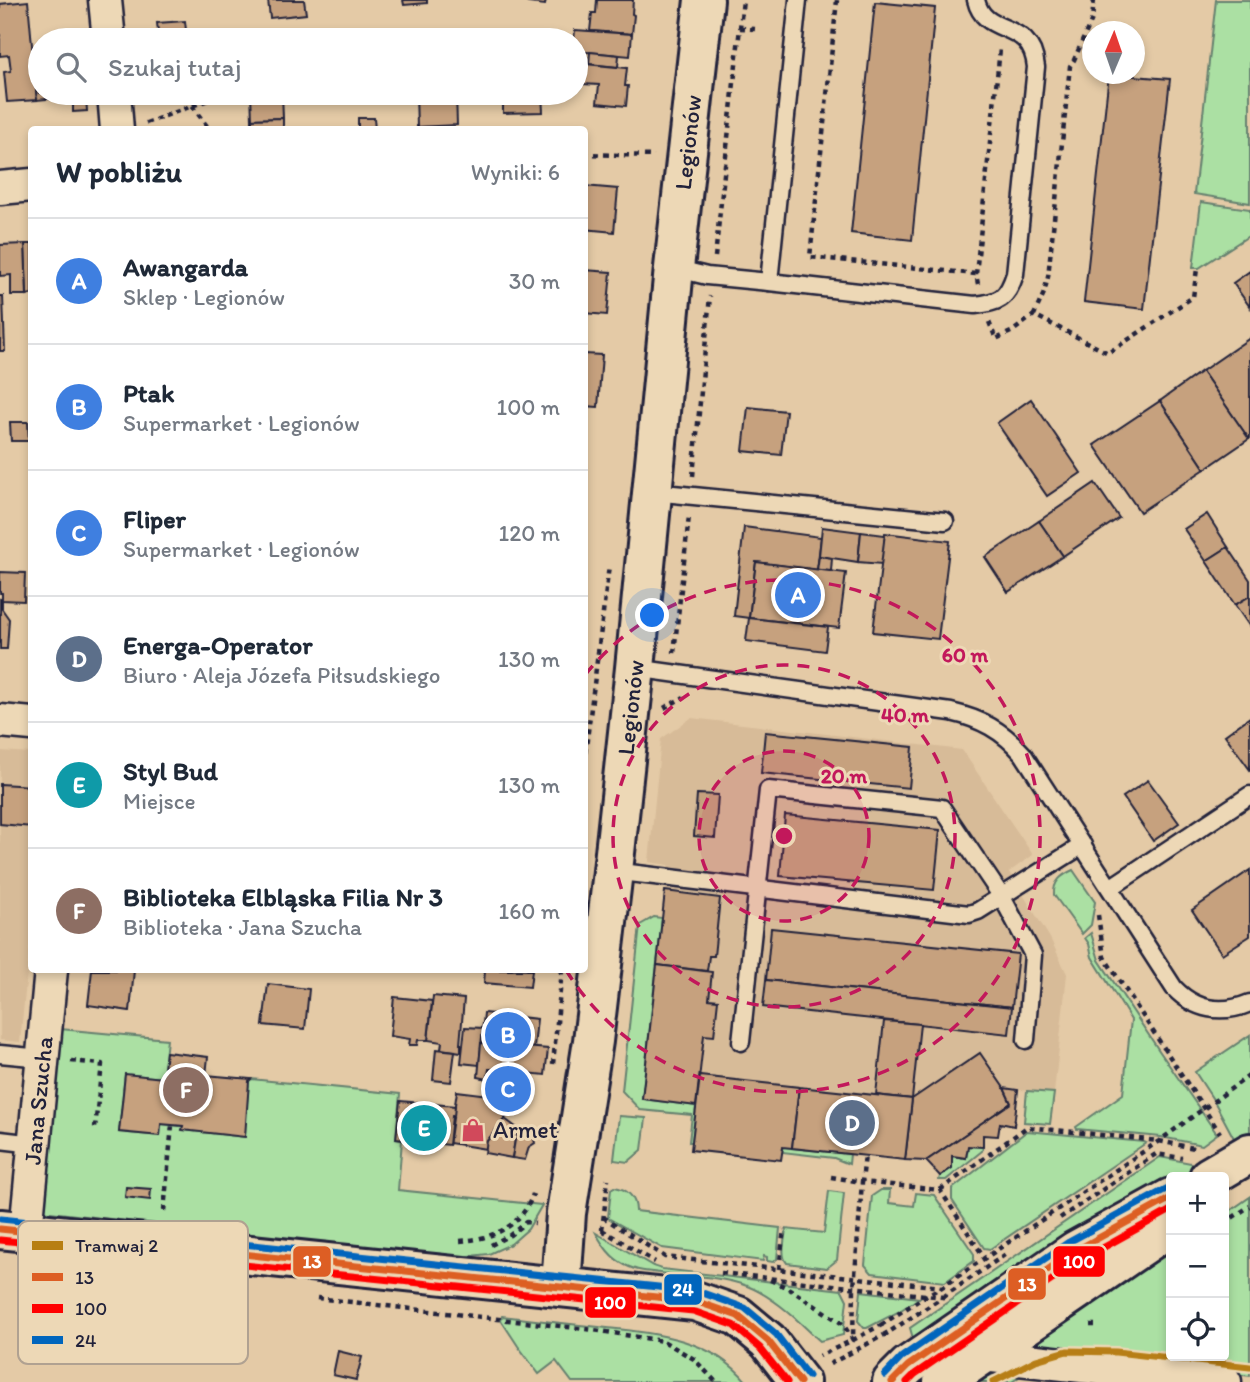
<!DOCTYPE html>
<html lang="pl">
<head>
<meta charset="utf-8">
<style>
  :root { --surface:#fff; --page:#f2f2f3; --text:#1f2937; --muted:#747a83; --line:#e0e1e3; --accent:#d1495b }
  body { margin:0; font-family:Itim,sans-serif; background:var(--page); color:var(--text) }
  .controls { position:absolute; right:21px; bottom:21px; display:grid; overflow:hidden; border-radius:7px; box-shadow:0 4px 10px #0003 }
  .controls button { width:63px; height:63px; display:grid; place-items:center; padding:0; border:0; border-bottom:2px solid var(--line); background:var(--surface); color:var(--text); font:35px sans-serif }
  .compass { position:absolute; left:1082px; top:21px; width:63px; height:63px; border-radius:50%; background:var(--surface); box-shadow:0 4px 10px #0003; rotate:2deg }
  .you { position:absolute; left:653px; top:616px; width:24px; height:24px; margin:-18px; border:5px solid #fff; border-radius:50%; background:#1a73e8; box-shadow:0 0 0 10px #1a73e833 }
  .badge { display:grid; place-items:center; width:46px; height:46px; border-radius:50%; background:var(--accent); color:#fff; font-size:23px; font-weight:700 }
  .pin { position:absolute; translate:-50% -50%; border:4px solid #fff; box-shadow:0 2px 7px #0006 }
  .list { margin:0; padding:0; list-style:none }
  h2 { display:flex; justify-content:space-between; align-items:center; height:91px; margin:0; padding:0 28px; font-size:30px }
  h2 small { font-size:23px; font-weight:400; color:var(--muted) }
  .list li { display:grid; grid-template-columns:46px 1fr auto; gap:21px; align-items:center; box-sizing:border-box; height:126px; padding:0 28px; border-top:2px solid var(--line) }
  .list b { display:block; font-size:26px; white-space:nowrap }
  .list p { margin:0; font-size:23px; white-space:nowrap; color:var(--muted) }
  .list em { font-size:23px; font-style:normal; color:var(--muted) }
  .icon { flex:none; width:38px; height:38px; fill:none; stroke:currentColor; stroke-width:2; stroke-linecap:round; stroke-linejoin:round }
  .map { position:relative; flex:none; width:1250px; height:1382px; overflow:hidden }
  .search { position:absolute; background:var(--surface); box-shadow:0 4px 10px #0003; left:28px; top:28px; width:560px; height:77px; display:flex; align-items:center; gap:18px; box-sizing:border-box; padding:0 24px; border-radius:38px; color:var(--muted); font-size:26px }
  .panel { position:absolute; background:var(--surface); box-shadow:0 4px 10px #0003; left:28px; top:126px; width:560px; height:847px; border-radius:7px }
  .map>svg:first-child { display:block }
  .built { fill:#d7bb98 }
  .green { fill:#abe0a3; stroke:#66816f; stroke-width:2 }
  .building { fill:#c6a17e; stroke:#22223b; stroke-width:2 }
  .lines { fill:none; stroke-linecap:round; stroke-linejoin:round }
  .lane-casing { stroke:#22223b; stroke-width:21 }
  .street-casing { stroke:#22223b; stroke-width:37 }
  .secondary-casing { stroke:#22223b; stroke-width:44 }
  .path { stroke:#22223b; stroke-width:4.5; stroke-dasharray:5 5; stroke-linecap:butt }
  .lane { stroke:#edd8b6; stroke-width:16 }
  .street { stroke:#edd8b6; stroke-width:32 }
  .secondary { stroke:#edd8b6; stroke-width:38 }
  .bus-1-casing { stroke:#edd8b6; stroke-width:12 }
  .bus-2-casing { stroke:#edd8b6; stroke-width:12 }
  .bus-3-casing { stroke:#edd8b6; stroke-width:12 }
  .bus-1 { stroke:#dd5e24; stroke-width:7 }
  .bus-2 { stroke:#f00; stroke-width:7 }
  .bus-3 { stroke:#0065bd; stroke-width:7 }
  .tram-1-casing { stroke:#edd8b6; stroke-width:12 }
  .tram-1 { stroke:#b77e12; stroke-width:7 }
  .ring { fill:none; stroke:#c2185b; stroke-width:3.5; stroke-dasharray:12 9 }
  .labels { text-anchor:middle; stroke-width:6; stroke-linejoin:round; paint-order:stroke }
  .street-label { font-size:24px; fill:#22223b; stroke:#edd8b6 }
  .poi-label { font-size:24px; fill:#22223b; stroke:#edd8b6; text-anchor:start }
  .key { fill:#edd8b6; stroke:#b0a191; stroke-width:2 }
  .key-label { font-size:19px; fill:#22223b }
  .centre { fill:#c2185b; stroke:#edd8b6; stroke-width:3.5 }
  .ring-label { font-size:21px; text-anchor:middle; font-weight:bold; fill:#c2185b; stroke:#edd8b6; stroke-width:6; stroke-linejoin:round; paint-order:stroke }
  .line-badge { stroke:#edd8b6; stroke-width:2.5 }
  .badge-label { font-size:19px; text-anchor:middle; font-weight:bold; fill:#fff }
</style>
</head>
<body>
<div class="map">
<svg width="1250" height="1382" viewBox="0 0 1250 1382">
  <rect width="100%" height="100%" fill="#e4caa6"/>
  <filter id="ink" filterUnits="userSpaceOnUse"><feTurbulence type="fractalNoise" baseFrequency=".0143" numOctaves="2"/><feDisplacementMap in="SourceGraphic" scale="14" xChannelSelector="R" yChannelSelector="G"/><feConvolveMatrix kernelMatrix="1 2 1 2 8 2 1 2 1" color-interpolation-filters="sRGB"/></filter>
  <g filter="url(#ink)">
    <g class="built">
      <path d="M691 718 962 750 1033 855 1009 872 1050 938 1067 974 1054 1093 1018 1090 1014 1126 1000 1123 998 1136 983 1135V1147L968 1146 966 1158 940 1176 926 1161 783 1147 781 1160 691 1150 696 1106 642 1099 669 865 649 862 661 739Z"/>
      <path d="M0 751 31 753 32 923 20 1042 0 1040Z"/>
    </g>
    <g class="green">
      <path d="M1216 0H1250V203L1194 194Z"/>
      <path d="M1201 202 1250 209V235L1199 268H1193Z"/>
      <path d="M1073 870 1095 902 1091 925 1082 934 1054 895C1053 881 1062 875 1073 870Z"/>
      <path d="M654 917 662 918 642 1099 696 1106 692 1142H689L692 1115 640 1110 622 1091 640 925Z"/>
      <path d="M1091 933 1099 960 1160 1052 1217 1134 1202 1145 1161 1137 1077 1129 1076 1127 1123 1094 1131 1020 1092 957 1089 944 1085 938Z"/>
      <path d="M60 1029 167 1039 163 1078 125 1074 119 1132 160 1136 161 1124 183 1126V1130L244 1137 249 1081 251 1079 400 1094 396 1139 402 1140 398 1190 542 1205 528 1229 511 1244 489 1254 460 1257 310 1242 41 1211Z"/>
      <path d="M1250 1035V1142L1194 1177H1171V1188L914 1342 910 1328 1160 1157 1206 1166 1237 1144 1214 1101 1195 1072Z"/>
      <path d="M1027 1091 1054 1093 1050 1124 1024 1122Z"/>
      <path d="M619 1116 646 1118 642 1150 628 1162 614 1160Z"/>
      <path d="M1027 1131 1144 1142 1146 1143 990 1249 984 1248 952 1200V1189Z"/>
      <path d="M968 1146 983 1147 982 1151 946 1180H939L940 1176 952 1168V1156L966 1158Z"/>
      <path d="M783 1147 850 1154 849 1164 834 1158 782 1152Z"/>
      <path d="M614 1187C628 1189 636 1198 636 1211L780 1228 777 1259 773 1262 767 1261V1257L764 1256 763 1261 662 1248 608 1218 611 1189Z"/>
      <path d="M881 1190H890L889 1203 914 1206 916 1193 934 1195 974 1254V1261L945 1282 872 1273 865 1265 872 1196Z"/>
      <path d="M829 1191 844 1193 837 1260 827 1268 787 1263C780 1255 785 1240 786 1229L824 1233Z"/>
      <path d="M1250 1197V1376L1063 1355 1022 1348 1171 1243V1356H1224V1215Z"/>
      <path d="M596 1233 653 1266 662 1269 842 1290 847 1300 843 1335 820 1341C798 1321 775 1297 747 1286 720 1276 689 1276 661 1273 649 1272 636 1271 625 1265 611 1258 603 1246 596 1233Z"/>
      <path d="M861 1291 919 1298 898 1312 867 1328H864L858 1321Z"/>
      <path d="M502 1316C534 1320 567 1324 599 1327 653 1333 710 1337 747 1382H572L556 1361 539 1374 518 1346 501 1320Z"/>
      <path d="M1023 1374 1012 1382H966L974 1377Z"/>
    </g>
    <g class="building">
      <path d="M268 0H304L306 14 270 18Z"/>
      <path d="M403 0H427V3L404 5Z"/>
      <path d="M529 0H546L545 5 528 3Z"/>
      <path d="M597 0H633L632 14 634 15 632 34 590 31 592 13H596Z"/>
      <path d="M28 1 37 100 7 102 4 72 11 71 9 55 0 56V4Z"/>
      <path d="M875 2 935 8 912 240 851 233Z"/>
      <path d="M185 21 187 40H159L157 23Z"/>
      <path d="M575 30 632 34 630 56 576 51V40H574Z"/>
      <path d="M590 52 619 55 618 67 589 64Z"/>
      <path d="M585 64 627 68 625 86H628L626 106 597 103 599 85 583 84Z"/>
      <path d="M40 69V93H66V97L37 100 34 70Z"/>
      <path d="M1109 74 1170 79 1144 309 1084 302Z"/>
      <path d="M251 93H282L283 118 252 119Z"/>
      <path d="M303 93H329L330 94 303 96Z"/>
      <path d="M416 93H456L457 125 417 127Z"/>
      <path d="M503 93H542L543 112 503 113Z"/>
      <path d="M86 97 87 111 73 112V98Z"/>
      <path d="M283 118V130H252V119Z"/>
      <path d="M358 118H374L375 130H358Z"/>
      <path d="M584 186 618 189 614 232 584 229Z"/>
      <path d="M25 244H32V294L27 295Z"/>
      <path d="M25 244 27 295H11V275L0 276V245Z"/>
      <path d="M584 270 611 272 607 315 584 313Z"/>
      <path d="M1250 271V307L1233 283Z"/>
      <path d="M0 296H3L5 351H0Z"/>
      <path d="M1250 338V438L1249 439 1202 371Z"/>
      <path d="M584 354 602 355 598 407 584 406Z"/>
      <path d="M1202 371 1249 439 1205 469 1160 401Z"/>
      <path d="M1031 399 1081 473 1047 496 997 423Z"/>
      <path d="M1160 401 1205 469 1140 512 1094 445Z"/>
      <path d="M748 407 786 411 781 455 743 451Z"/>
      <path d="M10 422H28L29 441H11Z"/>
      <path d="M1095 483 1119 518 1063 556 1039 521Z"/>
      <path d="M1207 514 1228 547 1206 561 1184 529Z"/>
      <path d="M1039 521 1063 556 1008 592 985 557Z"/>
      <path d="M744 527 821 537 817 570 756 562 749 618 734 616Z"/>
      <path d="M822 527 861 532 858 562 819 556Z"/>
      <path d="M861 532 885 535 882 564 858 562Z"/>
      <path d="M885 533 950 541 938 639 873 632Z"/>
      <path d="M1228 547 1250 580V596L1235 605 1206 561Z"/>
      <path d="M819 556 832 558 831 571 817 570Z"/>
      <path d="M756 562 846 573 839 628 749 618Z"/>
      <path d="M0 572 25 573 24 601 2 600V593H0Z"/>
      <path d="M1250 596V627L1235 605Z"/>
      <path d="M0 599 2 600V609L9 619 7 649H0Z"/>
      <path d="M749 618 828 627 825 651 746 641Z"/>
      <path d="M1250 717V770L1225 735Z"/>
      <path d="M765 732 913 747 909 788 761 773Z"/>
      <path d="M1148 780 1179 823 1153 841 1123 797Z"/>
      <path d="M0 784 32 786V827L0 824Z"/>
      <path d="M697 794 718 795 715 838 694 836Z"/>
      <path d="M785 815 940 830 934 890 780 876Z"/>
      <path d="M1250 870V936L1222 954 1192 910Z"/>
      <path d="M665 891 720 898 714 956H709L707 971 657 965Z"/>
      <path d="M771 928 1018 954 1012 1007 766 980Z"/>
      <path d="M657 965 712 972 709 999 718 1000 714 1036 704 1035 696 1106 642 1099Z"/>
      <path d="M92 970H134L130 1011 88 1005Z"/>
      <path d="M485 970H532L530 987 484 983Z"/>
      <path d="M766 980 1012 1007 1009 1034 763 1007Z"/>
      <path d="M268 984 309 989 305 1029 263 1025Z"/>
      <path d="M433 996 464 999 460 1044H461V1052L441 1049 442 1042 428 1040Z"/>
      <path d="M394 997 432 1001 428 1040H418L417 1045H409L410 1039 390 1036Z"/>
      <path d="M484 1013 537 1019 534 1048 481 1043Z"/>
      <path d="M884 1021 920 1024 912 1099 876 1095Z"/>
      <path d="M465 1027 483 1028 479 1065 461 1063Z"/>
      <path d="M481 1043 548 1049 545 1075 489 1069 488 1079 478 1077Z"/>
      <path d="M436 1049 455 1051 451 1082 433 1080Z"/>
      <path d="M166 1052 208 1057 206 1075 251 1079 249 1081 245 1137 182 1130 183 1126 161 1124 160 1136 119 1132 125 1074 163 1078Z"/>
      <path d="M980 1053 1004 1088 1011 1103 926 1161 905 1160 912 1099Z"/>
      <path d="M489 1069 530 1073 528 1099 486 1094Z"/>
      <path d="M700 1076 799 1087 792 1148 783 1147 781 1160 691 1150Z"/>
      <path d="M799 1087 912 1099 905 1160 792 1148Z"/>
      <path d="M1004 1088 1018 1090 1014 1126 1000 1123 998 1136 983 1135V1147L968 1146 966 1158 952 1156V1168L940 1176 926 1161 1011 1103Z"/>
      <path d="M457 1091 521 1099V1109L511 1111 487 1141 486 1149 450 1143 449 1145Z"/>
      <path d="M400 1101 455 1106 454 1116H452L449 1145 396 1139Z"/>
      <path d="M505 1119 517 1128 512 1158 485 1153 487 1141Z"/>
      <path d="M517 1128 525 1132 531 1130 535 1143 529 1147 525 1160 512 1158Z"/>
      <path d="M126 1187 151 1189 150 1200 125 1197Z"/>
      <path d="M338 1351 362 1357 356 1380 333 1375Z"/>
    </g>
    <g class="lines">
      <g class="lane-casing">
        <g id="lane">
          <path d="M674 268 707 276 769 282 798 0"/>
          <path d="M769 282 975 305C1000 302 1007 299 1015 274L1036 67C1031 17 985 39 976 0"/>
          <path d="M653 492 945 521"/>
          <path d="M635 668 951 712C981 719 1002 730 1023 754L1174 988C1195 1010 1221 1015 1250 1003"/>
          <path d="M613 871 969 914 978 911 1083 845"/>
          <path d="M1110 888 1250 795"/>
          <path d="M741 1042 768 790 942 808 1002 897 1033 955 1026 1040"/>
          <path d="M0 1054 42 1058"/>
          <path d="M0 1140 34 1144"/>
        </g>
      </g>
      <g class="street-casing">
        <g id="street">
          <path d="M105 0 109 40"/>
          <path d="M114 93 117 130"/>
          <path d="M0 188 32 185"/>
          <path d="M0 721 32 724"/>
          <path id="s1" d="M26 1231 51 970"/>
          <path d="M983 1355 1225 1382"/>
        </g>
      </g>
      <g class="secondary-casing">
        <g id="secondary">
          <path d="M1209 1177 1250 1153"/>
          <path d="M0 1229 695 1301 738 1316 768 1341 800 1382"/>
          <path id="s2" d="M561 1287 566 1213 593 1041 613 871 635 668 674 268 704 0"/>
          <path d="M892 1382 908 1366 1075 1251 1171 1198"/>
          <path d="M943 1382 1171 1226"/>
        </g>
      </g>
      <g class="path">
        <path d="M837 0 810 257 976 274"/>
        <path d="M1094 0 1092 19 1074 60 1070 66 1048 277 1044 293 1034 315 1108 353 1193 297 1197 269"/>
        <path d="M740 28 755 29"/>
        <path d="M192 106 210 130"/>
        <path d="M146 123 227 93"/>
        <path d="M584 154 654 156"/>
        <path d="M715 257 743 0"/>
        <path d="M978 284 976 274 1000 49"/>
        <path d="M989 322 996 339 1013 331 1034 315"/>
        <path d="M693 476 710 296"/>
        <path d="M674 653 689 516"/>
        <path d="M664 708 684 697"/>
        <path d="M584 763 609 566"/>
        <path d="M1098 915 1104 957 1220 1133"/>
        <path d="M71 1061 102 1064 95 1128"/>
        <path d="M553 1064 562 970"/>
        <path d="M831 1177 862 1182 865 1155"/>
        <path d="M940 1190 1027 1127 1159 1141 1194 1148"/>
        <path d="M164 1211 172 1125"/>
        <path d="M603 1217 665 1257 942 1287"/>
        <path d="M1060 1218 1156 1154 1182 1158"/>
        <path d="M1224 1223 1250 1206"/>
        <path d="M602 1230 608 1179"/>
        <path d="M602 1230 655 1262"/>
        <path d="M460 1241C493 1239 522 1226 533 1194"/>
        <path d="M491 1245 510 1235 526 1222 535 1223"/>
        <path d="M779 1269 784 1229"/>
        <path d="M721 1273 943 1297 886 1334 826 1366"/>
        <path d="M770 1280 788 1288 843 1324 853 1340 819 1356"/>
        <path d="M943 1297 1006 1254"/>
        <path d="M317 1298 594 1330 663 1341 694 1359 716 1382"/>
        <path d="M881 1325 927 1295 942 1287 1159 1141 1250 1075"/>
        <path d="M1090 1325H1099"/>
        <path d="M887 1336 881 1325 853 1340 854 1288 862 1182 940 1190 984 1257"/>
      </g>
      <use href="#lane" class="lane"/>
      <use href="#street" class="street"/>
      <use href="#secondary" class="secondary"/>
      <g class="bus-1-casing">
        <g id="bus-1">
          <path d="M0 1229 695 1301 738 1316 768 1341 800 1382"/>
          <path d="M892 1382 908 1366 1075 1251 1171 1198"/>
        </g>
      </g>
      <g class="bus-2-casing">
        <g id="bus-2">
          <path d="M0 1240 693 1311 733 1325 760 1348 787 1382"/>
          <path d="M907 1382 915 1374 1081 1260 1171 1210"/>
        </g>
      </g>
      <g class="bus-3-casing">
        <g id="bus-3">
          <path d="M1 1219 697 1291 745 1308 776 1334 808 1376"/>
          <path d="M885 1375 902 1357 1069 1242 1166 1189"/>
        </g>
      </g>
      <use href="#bus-1" class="bus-1"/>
      <use href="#bus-2" class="bus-2"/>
      <use href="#bus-3" class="bus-3"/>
      <g class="tram-1-casing">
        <path id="tram-1" d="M993 1382 1036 1360 1067 1351 1116 1352 1250 1367"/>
      </g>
      <use href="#tram-1" class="tram-1"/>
    </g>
  </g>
  <circle cx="784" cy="836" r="85" fill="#c2185b" fill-opacity=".12"/>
  <g class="ring">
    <circle cx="784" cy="836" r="85"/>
    <circle cx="784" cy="836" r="171"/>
    <path d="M585 675A256 256 0 1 1 566 970"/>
  </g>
  <defs>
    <g id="shop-bare" transform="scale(1.89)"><path d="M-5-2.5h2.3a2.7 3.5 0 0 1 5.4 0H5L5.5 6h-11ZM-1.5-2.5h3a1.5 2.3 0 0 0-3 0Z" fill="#d1495b" stroke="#edd8b6" stroke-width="2.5" paint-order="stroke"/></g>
  </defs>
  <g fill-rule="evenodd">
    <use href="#shop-bare" x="473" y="1130"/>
  </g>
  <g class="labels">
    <g class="street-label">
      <text dy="8" stroke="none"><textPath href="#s2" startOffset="1152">Legionów</textPath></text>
      <text dy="8" stroke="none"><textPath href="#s2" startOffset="584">Legionów</textPath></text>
      <text dy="8" stroke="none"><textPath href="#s1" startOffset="131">Jana Szucha</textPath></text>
    </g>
    <g class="poi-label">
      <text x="493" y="1138">Armet</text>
    </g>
  </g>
  <rect x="18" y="1221" width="230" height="143" rx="10" class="key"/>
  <rect x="32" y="1241" width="31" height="9" fill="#b77e12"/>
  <rect x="32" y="1273" width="31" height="8" fill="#dd5e24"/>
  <rect x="32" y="1304" width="31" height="9" fill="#f00"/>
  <rect x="32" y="1336" width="31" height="8" fill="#0065bd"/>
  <g class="key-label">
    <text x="75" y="1252">Tramwaj 2</text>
    <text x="75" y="1284">13</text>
    <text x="75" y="1315">100</text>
    <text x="75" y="1347">24</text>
  </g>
  <circle cx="784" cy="836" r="10" class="centre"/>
  <g class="ring-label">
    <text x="965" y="662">60 m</text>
    <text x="905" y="722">40 m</text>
    <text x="844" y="783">20 m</text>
  </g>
  <g class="line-badge">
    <rect x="292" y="1245" width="40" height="33" rx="7" fill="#dd5e24"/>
    <rect x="1052" y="1245" width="54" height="33" rx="7" fill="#f00"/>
    <rect x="1007" y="1267" width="40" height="34" rx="7" fill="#dd5e24"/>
    <rect x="663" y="1273" width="40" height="33" rx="7" fill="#0065bd"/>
    <rect x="584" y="1286" width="53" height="33" rx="7" fill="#f00"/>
  </g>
  <g class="badge-label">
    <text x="312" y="1268">13</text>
    <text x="1079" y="1268">100</text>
    <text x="1027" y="1291">13</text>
    <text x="683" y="1296">24</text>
    <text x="610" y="1309">100</text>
  </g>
</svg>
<div class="controls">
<button>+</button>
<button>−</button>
<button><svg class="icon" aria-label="locate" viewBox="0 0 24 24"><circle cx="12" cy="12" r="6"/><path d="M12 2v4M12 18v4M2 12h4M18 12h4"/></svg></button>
</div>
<svg class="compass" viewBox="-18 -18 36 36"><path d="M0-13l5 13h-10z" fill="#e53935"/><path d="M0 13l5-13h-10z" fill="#747a83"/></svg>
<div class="you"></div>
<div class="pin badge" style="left:798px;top:595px;background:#3f7fe0">A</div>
<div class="pin badge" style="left:508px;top:1035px;background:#3f7fe0">B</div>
<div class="pin badge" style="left:508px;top:1089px;background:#3f7fe0">C</div>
<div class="pin badge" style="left:852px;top:1123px;background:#5c6f8a">D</div>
<div class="pin badge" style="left:424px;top:1128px;background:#0f9aa8">E</div>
<div class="pin badge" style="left:186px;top:1090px;background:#8d6e63">F</div>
<div class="search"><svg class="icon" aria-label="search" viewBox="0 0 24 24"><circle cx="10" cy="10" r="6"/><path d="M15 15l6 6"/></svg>Szukaj tutaj</div>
<section class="panel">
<h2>W pobliżu<small>Wyniki: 6</small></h2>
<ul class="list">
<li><span class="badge" style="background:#3f7fe0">A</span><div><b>Awangarda</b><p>Sklep · Legionów</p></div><em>30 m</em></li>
<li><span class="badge" style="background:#3f7fe0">B</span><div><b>Ptak</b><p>Supermarket · Legionów</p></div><em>100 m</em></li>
<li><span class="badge" style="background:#3f7fe0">C</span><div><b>Fliper</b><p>Supermarket · Legionów</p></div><em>120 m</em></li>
<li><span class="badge" style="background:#5c6f8a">D</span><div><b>Energa-Operator</b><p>Biuro · Aleja Józefa Piłsudskiego</p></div><em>130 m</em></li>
<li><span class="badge" style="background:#0f9aa8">E</span><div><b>Styl Bud</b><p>Miejsce</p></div><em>130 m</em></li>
<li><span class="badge" style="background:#8d6e63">F</span><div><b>Biblioteka Elbląska Filia Nr 3</b><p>Biblioteka · Jana Szucha</p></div><em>160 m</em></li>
</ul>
</section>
</div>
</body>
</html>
